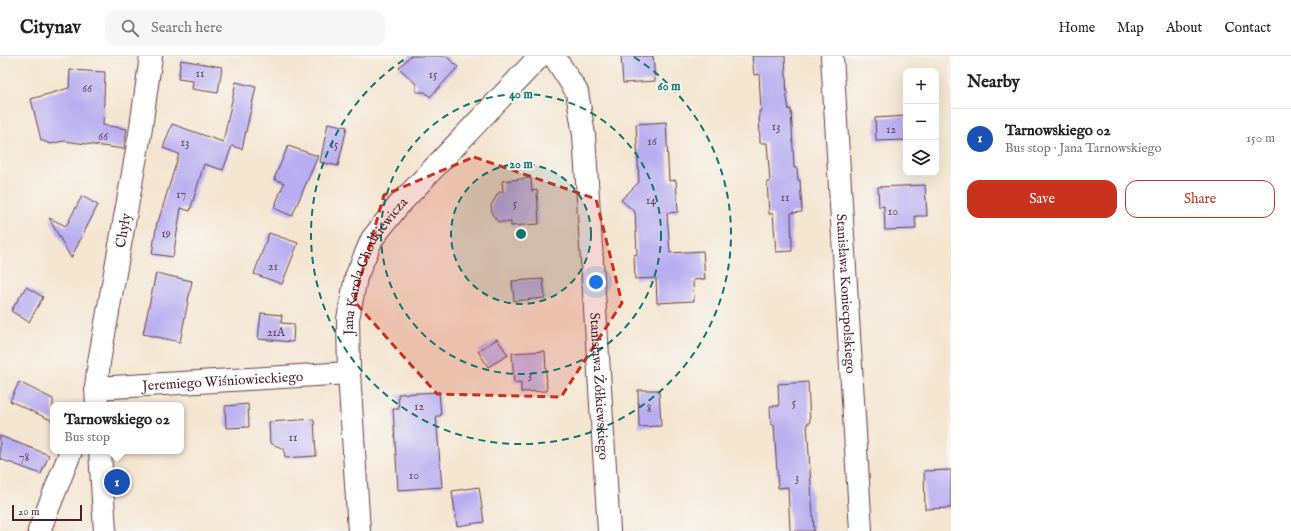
<!DOCTYPE html>
<html lang="en">
<head>
<meta charset="utf-8">
<style>
  :root { --surface:#fff; --page:#f6f6f6; --text:#202124; --muted:#757577; --line:#e0e0e0; --accent:#c8321e }
  body { margin:0; font-family:"IM FELL English",serif; background:var(--page); color:var(--text) }
  .controls { position:absolute; right:12px; top:12px; display:grid; overflow:hidden; border-radius:8px; box-shadow:0 4px 16px #0002 }
  .controls button { width:36px; height:36px; display:grid; place-items:center; padding:0; border:0; border-bottom:1px solid var(--line); background:var(--surface); color:var(--text); font:20px sans-serif }
  .scale { position:absolute; left:12px; bottom:10px; width:70px; box-sizing:border-box; padding-left:4px; border:2px solid #4a1f2b; border-top:0; font-size:11px; line-height:14px; white-space:nowrap; color:#4a1f2b; -webkit-text-stroke:3px #f6f6f2; paint-order:stroke }
  .you { position:absolute; left:596px; top:226px; width:14px; height:14px; margin:-10px; border:3px solid #fff; border-radius:50%; background:#1a73e8; box-shadow:0 0 0 6px #1a73e833 }
  .badge { display:grid; place-items:center; width:26px; height:26px; border-radius:50%; background:var(--accent); color:#fff; font-size:13px; font-weight:700 }
  .pin { position:absolute; translate:-50% -50%; border:2px solid #fff; box-shadow:0 1px 4px #0006 }
  .popup { position:absolute; left:50px; top:346px; width:134px; height:52px; box-sizing:border-box; display:grid; place-content:center; border-radius:8px; background:var(--surface); filter:drop-shadow(0 1px 3px #0005); font-size:13px; white-space:nowrap; color:var(--muted) }
  .popup b { font-size:15px; color:var(--text) }
  .popup::after { content:''; position:absolute; left:50%; top:100%; margin-left:-8px; border:8px solid transparent; border-top-color:var(--surface) }
  .list { margin:0; padding:0; list-style:none }
  h2 { display:flex; justify-content:space-between; align-items:center; height:52px; margin:0; padding:0 16px; font-size:17px }
  h2 small { font-size:13px; font-weight:400; color:var(--muted) }
  .list li { display:grid; grid-template-columns:26px 1fr auto; gap:12px; align-items:center; box-sizing:border-box; height:60px; padding:0 16px; border-top:1px solid var(--line) }
  .list b { display:block; font-size:15px; white-space:nowrap }
  .list p { margin:0; font-size:13px; white-space:nowrap; color:var(--muted) }
  .list em { font-size:13px; font-style:normal; color:var(--muted) }
  .actions { display:flex; gap:8px; padding:12px 16px }
  .actions a { flex:1; padding:9px 0; border:1px solid var(--accent); border-radius:12px; text-align:center; font-size:14px; color:var(--accent) }
  .actions .main { background:var(--accent); color:#fff }
  .icon { flex:none; width:22px; height:22px; fill:none; stroke:currentColor; stroke-width:2; stroke-linecap:round; stroke-linejoin:round }
  .map { position:relative; flex:none; width:951px; height:475px; overflow:hidden }
  header { display:flex; align-items:center; gap:24px; box-sizing:border-box; height:56px; padding:0 20px; background:var(--surface); border-bottom:1px solid var(--line) }
  header strong { font-size:19px }
  nav { display:flex; gap:22px; margin-inline-start:auto; font-size:14px }
  .search { width:280px; height:36px; background:var(--page); display:flex; align-items:center; gap:10px; box-sizing:border-box; padding:0 14px; border-radius:12px; color:var(--muted); font-size:15px }
  main { display:flex }
  aside { flex:1; background:var(--surface) }
  .map>svg:first-child { display:block }
  .building { fill:#b8adf0 }
  .lines { fill:none; stroke-linecap:round; stroke-linejoin:round }
  .minor-casing { stroke:#643d44; stroke-width:24 }
  .minor { stroke:#fff; stroke-width:22 }
  .marked { fill:#c8321e; fill-opacity:0.2; stroke:#c8321e; stroke-width:3; stroke-dasharray:8 5; stroke-linejoin:round }
  .ring { fill:none; stroke:#0f766e; stroke-width:2; stroke-dasharray:7 5 }
  .labels { text-anchor:middle; stroke-width:4; stroke-linejoin:round; paint-order:stroke }
  .number-label { font-size:12px; fill:#66425c }
  .street-label { font-size:14px; fill:#4a1f2b; stroke:#f6f6f2 }
  .centre { fill:#0f766e; stroke:#f6f6f2; stroke-width:2 }
  .ring-label { font-size:12px; text-anchor:middle; font-weight:bold; fill:#0f766e; stroke:#f6f6f2; stroke-width:4; stroke-linejoin:round; paint-order:stroke }
</style>
</head>
<body>
<header>
<strong>Citynav</strong>
<div class="search"><svg class="icon" aria-label="search" viewBox="0 0 24 24"><circle cx="10" cy="10" r="6"/><path d="M15 15l6 6"/></svg>Search here</div>
<nav><a>Home</a><a>Map</a><a>About</a><a>Contact</a></nav>
</header>
<main>
<div class="map">
<svg width="951" height="475" viewBox="0 0 951 475">
  <rect width="100%" height="100%" fill="#f6f6f2"/>
  <filter id="ink" filterUnits="userSpaceOnUse"><feTurbulence type="fractalNoise" baseFrequency=".025" numOctaves="2"/><feDisplacementMap in="SourceGraphic" scale="8" xChannelSelector="R" yChannelSelector="G"/><feConvolveMatrix kernelMatrix="1 2 1 2 8 2 1 2 1" color-interpolation-filters="sRGB"/></filter>
  <filter id="wash" filterUnits="userSpaceOnUse"><feTurbulence type="fractalNoise" baseFrequency=".012" numOctaves="4" result="noise"/><feDisplacementMap in="SourceGraphic" scale="16" xChannelSelector="R" yChannelSelector="G"/><feGaussianBlur stdDeviation="0.9" result="paint"/><feColorMatrix in="noise" values="0 0 0 0 0 0 0 0 0 0 0 0 0 0 0 0 0 1.4 0 .05"/><feComposite in="paint" operator="in"/></filter>
  <g filter="url(#wash)">
    <rect width="100%" height="100%" fill="#f4e5d0"/>
    <g id="blocks">
      <g class="building">
        <path d="M410 0H446L458 11 430 41 425 36H416V28L399 12Z"/>
        <path d="M621 0H653L655 25 623 27Z"/>
        <path d="M752 0H785L787 42 789 54 791 53 794 112H797L798 124H800L802 156 791 157 792 195 776 196 773 158H769L767 126H770L767 87H760L759 55H761L759 18 754 19Z"/>
        <path d="M181 4 222 11 218 37 192 33 193 25 178 23Z"/>
        <path d="M70 14 105 16 103 69 127 73 124 93 64 85 50 88 41 84 31 43 69 32Z"/>
        <path d="M236 26 256 31 242 93 232 90 223 114 204 108 190 155 181 152 173 201 152 198 157 166H158L179 98 163 92 172 68 223 86Z"/>
        <path d="M906 60V84L876 85 875 62Z"/>
        <path d="M666 66 669 125 676 124 678 156 667 157 670 197 703 195 705 223 693 224 694 245 657 247 656 222 635 223 634 199 637 198 635 156 621 144 639 126 636 68Z"/>
        <path d="M328 67 347 71 338 110 320 106Z"/>
        <path d="M288 90 318 100 292 160 274 152 284 127 274 123Z"/>
        <path d="M531 122 532 135 537 134 539 168 511 170V166H498L492 158 491 149 499 136H503L502 125Z"/>
        <path d="M925 129 927 160H915L916 173 885 174 884 150 879 151 878 131Z"/>
        <path d="M82 140 98 149 71 202 49 162 66 170Z"/>
        <path d="M269 177 298 187 282 228 254 218Z"/>
        <path d="M156 217 192 225 180 286 143 278Z"/>
        <path d="M543 223 545 242 514 245 512 225Z"/>
        <path d="M26 231 43 241 29 266 11 255Z"/>
        <path d="M261 257 282 259 281 267 294 268 293 286 258 283Z"/>
        <path d="M497 283 508 299 488 311 478 295Z"/>
        <path d="M545 295 547 335 521 336V326L514 327 512 297Z"/>
        <path d="M19 326 53 343V365L10 345Z"/>
        <path d="M808 326 810 367H807L814 475H790L788 431 778 432 774 369H771L770 350H779L778 328Z"/>
        <path d="M638 334H659L661 370 639 371Z"/>
        <path d="M439 336 441 360H436L442 431 398 434 393 353H399L398 338Z"/>
        <path d="M248 348 249 371 226 372 225 350Z"/>
        <path d="M314 363 316 400 285 402 284 393 270 387 269 366Z"/>
        <path d="M0 380 49 399 41 418 0 403Z"/>
        <path d="M951 414V452L925 453 924 415Z"/>
        <path d="M479 431 484 466 457 470 452 435Z"/>
      </g>
    </g>
  </g>
  <g filter="url(#ink)">
    <use href="#blocks" fill-opacity="0" stroke="#643d44" stroke-width="1"/>
    <g class="lines">
      <g class="minor-casing">
        <g id="minor">
          <path id="s1" d="M554 0 577 36 584 79 609 475"/>
          <path id="s2" d="M832 0 861 475"/>
          <path id="s3" d="M96 332 349 317"/>
          <path id="s4" d="M97 349 96 332 99 306 140 78 151 0"/>
          <path d="M100 395 105 475"/>
          <path d="M39 475 71 395"/>
          <path id="s5" d="M359 475 349 317 348 263 356 221 372 183 398 150 540 0"/>
        </g>
      </g>
      <use href="#minor" class="minor"/>
    </g>
  </g>
  <path class="marked" d="M474 101 596 143 622 247 561 341 437 338 354 245 384 139Z"/>
  <circle cx="521" cy="178" r="70" fill="#0f766e" fill-opacity=".12"/>
  <g class="ring">
    <circle cx="521" cy="178" r="70"/>
    <circle cx="521" cy="178" r="140"/>
    <path d="M634 1A210 210 0 1 1 408 1"/>
  </g>
  <g class="labels">
    <g class="number-label">
      <text x="200" y="21">11</text>
      <text x="433" y="22">15</text>
      <text x="87" y="36">66</text>
      <text x="776" y="74">13</text>
      <text x="891" y="77">12</text>
      <text x="103" y="84">66</text>
      <text x="652" y="89">16</text>
      <text x="185" y="90">13</text>
      <text x="334" y="92">15</text>
      <text x="181" y="142">17</text>
      <text x="785" y="145">11</text>
      <text x="651" y="148">14</text>
      <text x="515" y="151">5</text>
      <text x="893" y="159">10</text>
      <text x="166" y="181">19</text>
      <text x="273" y="214">21</text>
      <text x="276" y="280">21A</text>
      <text x="530" y="322">3</text>
      <text x="794" y="350">5</text>
      <text x="419" y="354">12</text>
      <text x="649" y="356">8</text>
      <text x="293" y="385">11</text>
      <text x="24" y="405">78</text>
      <text x="414" y="423">10</text>
      <text x="797" y="425">3</text>
    </g>
    <g class="street-label">
      <text dy="5" stroke="none"><textPath href="#s4" startOffset="177">Chyły</textPath></text>
      <text dy="5" stroke="none"><textPath href="#s5" startOffset="272">Jana Karola Chodkiewicza</textPath></text>
      <text dy="5" stroke="none"><textPath href="#s2" startOffset="238">Stanisława Koniecpolskiego</textPath></text>
      <text dy="5" stroke="none"><textPath href="#s3" startOffset="127">Jeremiego Wiśniowieckiego</textPath></text>
      <text dy="5" stroke="none"><textPath href="#s1" startOffset="338">Stanisława Żółkiewskiego</textPath></text>
    </g>
  </g>
  <circle cx="521" cy="178" r="6" class="centre"/>
  <g class="ring-label">
    <text x="669" y="34">60 m</text>
    <text x="521" y="42">40 m</text>
    <text x="521" y="112">20 m</text>
  </g>
</svg>
<div class="controls">
<button>+</button>
<button>−</button>
<button><svg class="icon" aria-label="layers" viewBox="0 0 24 24"><path d="M12 4l9 5-9 5-9-5zM3 14l9 5 9-5"/></svg></button>
</div>
<div class="scale">20 m</div>
<div class="you"></div>
<div class="pin badge" style="left:117px;top:426px;background:#1a4fb4">1</div>
<div class="popup"><b>Tarnowskiego 02</b>Bus stop</div>
</div>
<aside>
<h2>Nearby<small></small></h2>
<ul class="list">
<li><span class="badge" style="background:#1a4fb4">1</span><div><b>Tarnowskiego 02</b><p>Bus stop · Jana Tarnowskiego</p></div><em>150 m</em></li>
</ul>
<div class="actions"><a class="main">Save</a><a>Share</a></div>
</aside>
</main>
</body>
</html>
